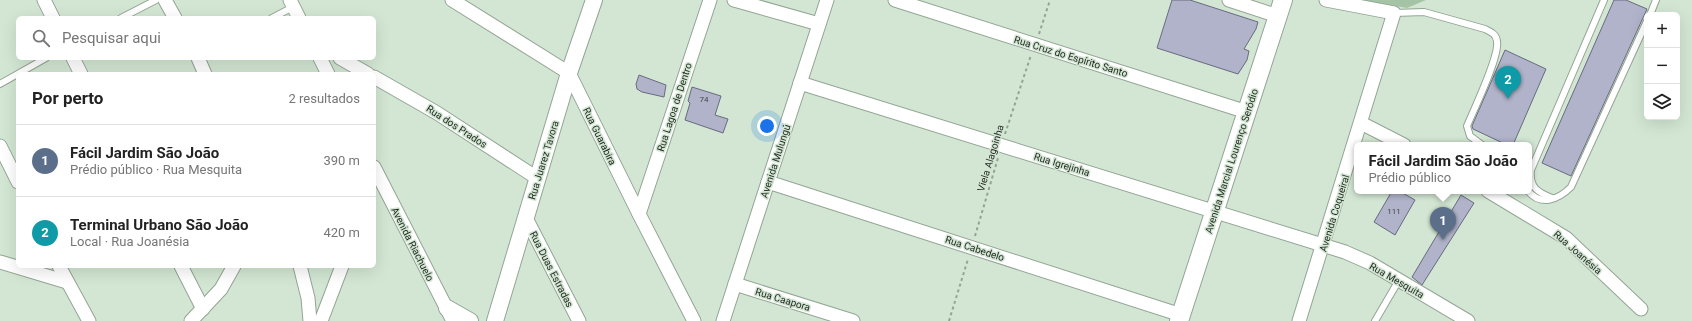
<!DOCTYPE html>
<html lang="pt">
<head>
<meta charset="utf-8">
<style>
  :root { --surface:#fff; --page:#f2f2f2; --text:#222; --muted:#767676; --line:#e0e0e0; --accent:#2563eb }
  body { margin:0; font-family:Roboto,sans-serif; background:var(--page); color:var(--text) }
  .controls { position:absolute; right:12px; top:12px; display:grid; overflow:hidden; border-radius:6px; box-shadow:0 4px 16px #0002 }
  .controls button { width:36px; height:36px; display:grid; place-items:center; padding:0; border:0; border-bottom:1px solid var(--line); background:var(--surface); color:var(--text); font:20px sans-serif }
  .you { position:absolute; left:767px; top:126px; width:14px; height:14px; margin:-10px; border:3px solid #fff; border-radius:50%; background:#1a73e8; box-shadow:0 0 0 6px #1a73e833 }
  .badge { display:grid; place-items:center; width:26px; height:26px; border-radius:50%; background:var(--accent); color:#fff; font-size:13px; font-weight:700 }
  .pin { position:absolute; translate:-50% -33px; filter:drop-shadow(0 1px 2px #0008) }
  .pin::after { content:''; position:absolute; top:21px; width:14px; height:12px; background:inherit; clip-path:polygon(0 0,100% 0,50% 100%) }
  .popup { position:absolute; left:1354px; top:142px; width:178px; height:52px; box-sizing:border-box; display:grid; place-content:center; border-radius:6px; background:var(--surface); filter:drop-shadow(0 1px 3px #0005); font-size:13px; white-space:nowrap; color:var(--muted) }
  .popup b { font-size:15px; color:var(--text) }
  .popup::after { content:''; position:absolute; left:50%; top:100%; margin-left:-8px; border:8px solid transparent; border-top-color:var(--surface) }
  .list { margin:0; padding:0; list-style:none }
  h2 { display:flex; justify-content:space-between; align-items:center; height:52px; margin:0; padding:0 16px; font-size:17px }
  h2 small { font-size:13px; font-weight:400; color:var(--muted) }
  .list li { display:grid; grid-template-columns:26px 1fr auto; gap:12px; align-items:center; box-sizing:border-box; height:72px; padding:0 16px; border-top:1px solid var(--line) }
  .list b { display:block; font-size:15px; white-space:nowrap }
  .list p { margin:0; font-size:13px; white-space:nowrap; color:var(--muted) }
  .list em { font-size:13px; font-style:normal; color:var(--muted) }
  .icon { flex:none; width:22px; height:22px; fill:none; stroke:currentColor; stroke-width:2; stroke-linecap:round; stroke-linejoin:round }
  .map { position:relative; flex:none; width:1692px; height:321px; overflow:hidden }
  .search { position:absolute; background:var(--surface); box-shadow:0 4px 16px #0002; left:16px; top:16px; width:360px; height:44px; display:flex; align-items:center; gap:10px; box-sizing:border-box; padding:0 14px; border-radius:6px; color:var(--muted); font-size:15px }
  .panel { position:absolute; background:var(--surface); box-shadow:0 4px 16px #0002; left:16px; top:72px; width:360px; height:196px; border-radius:6px }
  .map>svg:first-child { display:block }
  .green { fill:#a5c4a6 }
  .building { fill:#b0b3c9; stroke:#686b7f }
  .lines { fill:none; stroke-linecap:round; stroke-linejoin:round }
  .service-casing { stroke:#93a594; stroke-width:8 }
  .minor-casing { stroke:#93a594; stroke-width:15 }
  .tertiary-casing { stroke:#93a594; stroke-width:18 }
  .secondary-casing { stroke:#93a594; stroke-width:20 }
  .path { stroke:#94a394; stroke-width:2; stroke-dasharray:3 3; stroke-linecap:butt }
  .service { stroke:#fff; stroke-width:6 }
  .minor { stroke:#fff; stroke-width:13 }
  .tertiary { stroke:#fff; stroke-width:16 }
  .secondary { stroke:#fff; stroke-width:18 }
  .labels { text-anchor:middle; stroke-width:3; stroke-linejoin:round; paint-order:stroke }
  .number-label { font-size:8px; fill:#43494a }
  .street-label { font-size:10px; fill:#1f261f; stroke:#d3e6d3 }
</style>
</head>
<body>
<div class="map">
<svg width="1692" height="321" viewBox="0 0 1692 321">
  <rect width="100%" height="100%" fill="#d3e6d3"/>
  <path class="green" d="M1361 0H1426L1407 8Z"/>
  <g class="building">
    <path d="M1172 0H1190L1258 22 1256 29 1244 49 1249 51 1247 60 1238 74 1157 48Z"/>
    <path d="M1614 0H1626L1647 9 1571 176 1542 163Z"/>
    <path d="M1505 50 1546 69 1513 145H1507L1473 129 1472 126Z"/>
    <path d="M639 75 666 85 664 97 642 92 637 89 636 84Z"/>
    <path d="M692 87 721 96 715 115 728 119 723 133 685 120 690 103 688 101Z"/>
    <path d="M1392 191H1399L1415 200 1395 235 1374 222Z"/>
    <path d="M1461 195 1474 203 1422 285 1412 277Z"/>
  </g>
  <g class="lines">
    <g class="service-casing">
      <g id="service">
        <path d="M1394 13 1424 12 1485 29C1491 32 1496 34 1497 41 1500 56 1474 109 1467 126L1470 136 1482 145"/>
        <path d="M1650 15 1656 0"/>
        <path d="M121 18 156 0"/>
        <path d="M272 18 293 7"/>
        <path d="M0 84 46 58"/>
        <path d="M1528 191C1541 207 1559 199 1571 187L1647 21"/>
        <path d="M1552 198C1537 192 1529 187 1531 170L1604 0"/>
        <path d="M1375 321 1399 280"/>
      </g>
    </g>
    <g class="minor-casing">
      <g id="minor">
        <path d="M44 0 53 18"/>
        <path d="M165 0 175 18"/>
        <path d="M290 0 299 18"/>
        <path d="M452 0 569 73 639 214 694 321"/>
        <path d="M734 0 819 24"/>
        <path d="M895 0 1247 112"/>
        <path d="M1229 0 1278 16"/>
        <path d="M73 58 81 74"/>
        <path d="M198 58 205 74"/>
        <path d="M320 58 328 74"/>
        <path d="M340 58 368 74"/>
        <path d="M374 77 437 113 537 178"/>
        <path d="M800 83 1345 252 1370 263 1468 321"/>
        <path d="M1361 123 1404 145"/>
        <path d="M0 146 18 182"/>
        <path d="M374 167 453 321"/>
        <path d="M768 182 1181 315"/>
        <path d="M1488 191 1566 238 1641 309"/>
        <path d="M639 214 710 0"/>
        <path d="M526 218 579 321"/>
        <path d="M0 262 67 282"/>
        <path d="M59 266 89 321"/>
        <path d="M181 266 203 309"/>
        <path d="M300 266 308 298 310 321"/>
        <path d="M735 284 853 321"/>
        <path d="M191 321 221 289 234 266"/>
        <path d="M321 321 342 266"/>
        <path d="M723 321 827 0"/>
        <path d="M1299 321 1394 13 1326 0"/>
      </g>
    </g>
    <g class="tertiary-casing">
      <g id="tertiary">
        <path d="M447 308 470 321"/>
        <path d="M495 321 569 73 594 0"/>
      </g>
    </g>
    <g class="secondary-casing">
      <path id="secondary" d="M1179 321 1283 0"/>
    </g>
    <g class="path">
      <path d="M1039 34 1050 0"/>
      <path d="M1005 134 1031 55"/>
      <path d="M975 236 998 158"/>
      <path d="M949 321 968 259"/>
    </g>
    <use href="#service" class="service"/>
    <use href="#minor" class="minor"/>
    <use href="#tertiary" class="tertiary"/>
    <use href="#secondary" class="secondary"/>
  </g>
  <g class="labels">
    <g class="number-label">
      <text x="704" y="102">74</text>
      <text x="1394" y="214">111</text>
    </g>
    <g class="street-label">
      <text transform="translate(1071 56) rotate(17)" y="4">Rua Cruz do Espírito Santo</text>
      <text transform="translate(674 107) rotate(-72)" y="4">Rua Lagoa de Dentro</text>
      <text transform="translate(457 126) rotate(33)" y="4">Rua dos Prados</text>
      <text transform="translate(600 136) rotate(64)" y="4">Rua Guarabira</text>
      <text transform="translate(990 158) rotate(-73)" y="4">Viela Alagoinha</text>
      <text transform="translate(543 160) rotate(-73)" y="4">Rua Juarez Tavora</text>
      <text transform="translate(775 161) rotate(-72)" y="4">Avenida Mulungú</text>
      <text transform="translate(1231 161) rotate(-72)" y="4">Avenida Marcial Lourenço Seródio</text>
      <text transform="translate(1062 164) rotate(17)" y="4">Rua Igrejinha</text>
      <text transform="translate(1334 213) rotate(-73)" y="4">Avenida Coqueiral</text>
      <text transform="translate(413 244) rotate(63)" y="4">Avenida Riachuelo</text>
      <text transform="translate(975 248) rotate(18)" y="4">Rua Cabedelo</text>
      <text transform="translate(1578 252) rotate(41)" y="4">Rua Joanésia</text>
      <text transform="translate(552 269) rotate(63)" y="4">Rua Duas Estradas</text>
      <text transform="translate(1397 280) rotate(30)" y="4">Rua Mesquita</text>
      <text transform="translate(783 299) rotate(17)" y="4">Rua Caapora</text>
    </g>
  </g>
</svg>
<div class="controls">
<button>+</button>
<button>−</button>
<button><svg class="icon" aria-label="layers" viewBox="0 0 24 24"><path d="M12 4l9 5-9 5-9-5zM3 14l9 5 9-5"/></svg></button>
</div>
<div class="you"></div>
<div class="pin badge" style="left:1443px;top:240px;background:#5c6f8a">1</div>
<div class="popup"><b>Fácil Jardim São João</b>Prédio público</div>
<div class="pin badge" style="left:1508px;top:99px;background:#0f9aa8">2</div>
<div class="search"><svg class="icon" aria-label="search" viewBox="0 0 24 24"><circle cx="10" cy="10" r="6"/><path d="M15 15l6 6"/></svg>Pesquisar aqui</div>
<section class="panel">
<h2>Por perto<small>2 resultados</small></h2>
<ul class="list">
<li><span class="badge" style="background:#5c6f8a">1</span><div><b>Fácil Jardim São João</b><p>Prédio público · Rua Mesquita</p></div><em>390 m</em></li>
<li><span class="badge" style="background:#0f9aa8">2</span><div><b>Terminal Urbano São João</b><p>Local · Rua Joanésia</p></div><em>420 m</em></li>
</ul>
</section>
</div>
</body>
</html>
